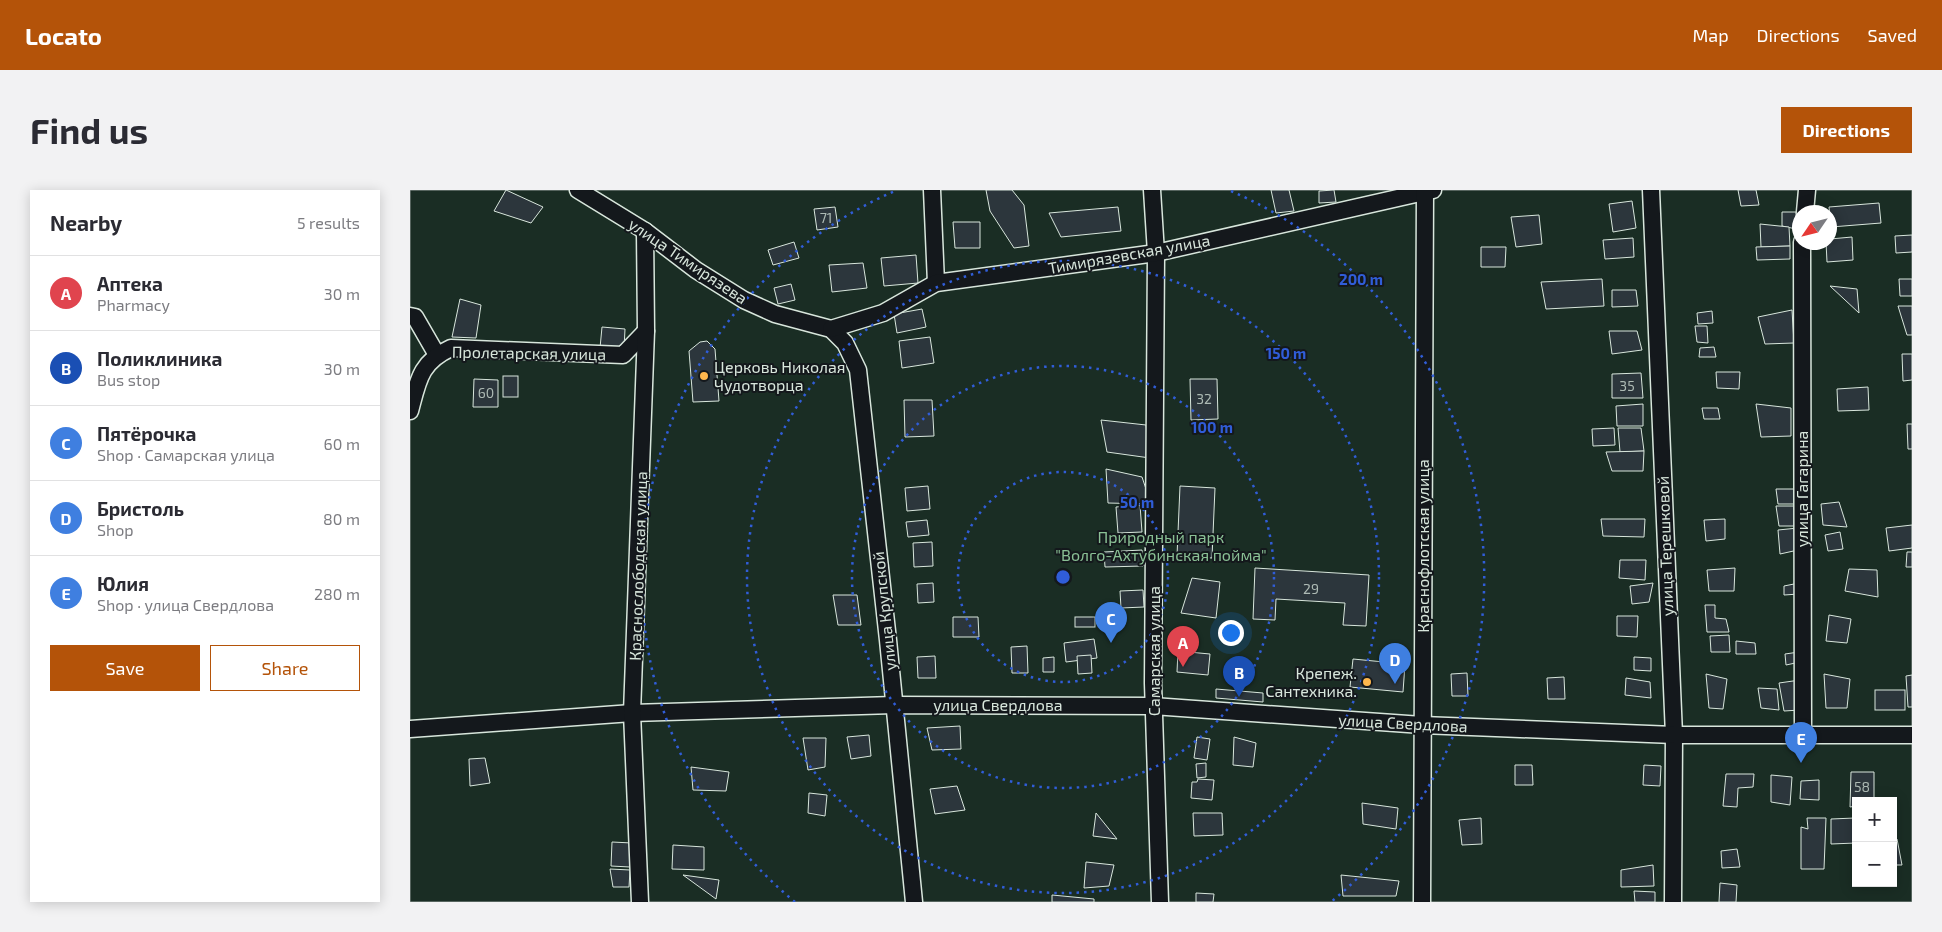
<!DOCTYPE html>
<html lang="en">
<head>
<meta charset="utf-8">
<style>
  :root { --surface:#fff; --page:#f2f2f3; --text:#2b2b33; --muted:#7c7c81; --line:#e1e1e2; --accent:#b45309 }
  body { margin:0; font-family:"Exo 2",sans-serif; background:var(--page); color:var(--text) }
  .controls { position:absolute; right:15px; bottom:15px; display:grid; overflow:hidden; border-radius:0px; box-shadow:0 2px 12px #0003 }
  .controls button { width:45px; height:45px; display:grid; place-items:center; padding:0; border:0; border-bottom:1px solid var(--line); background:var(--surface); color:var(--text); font:25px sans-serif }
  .compass { position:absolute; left:1382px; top:15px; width:45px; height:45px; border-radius:50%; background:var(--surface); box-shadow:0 2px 12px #0003; rotate:235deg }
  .you { position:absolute; left:820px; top:442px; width:18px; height:18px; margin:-12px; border:4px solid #fff; border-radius:50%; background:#1a73e8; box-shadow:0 0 0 8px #1a73e833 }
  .badge { display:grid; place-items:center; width:32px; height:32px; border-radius:50%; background:var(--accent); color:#fff; font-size:16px; font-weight:700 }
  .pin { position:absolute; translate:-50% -41px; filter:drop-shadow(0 1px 2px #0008) }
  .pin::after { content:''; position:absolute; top:26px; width:18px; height:15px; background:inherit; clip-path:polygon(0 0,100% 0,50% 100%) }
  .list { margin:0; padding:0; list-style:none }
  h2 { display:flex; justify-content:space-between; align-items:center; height:65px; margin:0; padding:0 20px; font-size:21px }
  h2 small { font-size:16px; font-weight:400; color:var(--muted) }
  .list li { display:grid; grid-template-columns:32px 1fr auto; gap:15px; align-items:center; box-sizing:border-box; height:75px; padding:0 20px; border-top:1px solid var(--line) }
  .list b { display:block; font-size:19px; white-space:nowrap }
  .list p { margin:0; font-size:16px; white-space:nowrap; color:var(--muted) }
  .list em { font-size:16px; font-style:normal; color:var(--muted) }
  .actions { display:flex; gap:10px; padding:15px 20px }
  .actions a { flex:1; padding:11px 0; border:1px solid var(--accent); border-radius:0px; text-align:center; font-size:18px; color:var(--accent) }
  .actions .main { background:var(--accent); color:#fff }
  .map { position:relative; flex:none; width:1502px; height:712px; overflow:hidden; border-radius:0px }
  header { display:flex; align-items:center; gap:30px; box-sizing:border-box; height:70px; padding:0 25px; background:var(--accent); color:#fff }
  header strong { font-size:24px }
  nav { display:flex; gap:28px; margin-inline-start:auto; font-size:18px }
  .intro { display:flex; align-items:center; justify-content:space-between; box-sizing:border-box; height:120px; padding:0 30px }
  h1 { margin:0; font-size:35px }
  .button { padding:12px 22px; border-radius:0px; background:var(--accent); color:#fff; font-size:18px; font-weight:700 }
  main { display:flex; gap:30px; padding:0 30px }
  aside { flex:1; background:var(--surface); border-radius:0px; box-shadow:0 2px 12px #0003 }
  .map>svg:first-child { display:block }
  .green { fill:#1a2d24; stroke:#939e99; fill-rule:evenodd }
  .building { fill:#2c363c; stroke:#d8e6dc }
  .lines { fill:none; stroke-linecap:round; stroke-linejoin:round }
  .minor-casing { stroke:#d8e6dc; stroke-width:19 }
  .minor { stroke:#14181c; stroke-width:16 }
  .ring { fill:none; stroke:#305dd8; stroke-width:2.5; stroke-dasharray:2.5 5 }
  .poi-dot { fill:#ffb74d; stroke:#14181c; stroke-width:2 }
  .labels { text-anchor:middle; stroke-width:4; stroke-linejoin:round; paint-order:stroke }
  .number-label { font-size:14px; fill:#adbab4 }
  .street-label { font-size:16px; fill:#d8e6dc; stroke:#14181c }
  .poi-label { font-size:16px; fill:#d8e6dc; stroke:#14181c; text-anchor:start }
  .park-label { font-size:16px; fill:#8ac095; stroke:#14181c }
  .centre { fill:#305dd8; stroke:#14181c; stroke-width:2.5 }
  .ring-label { font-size:15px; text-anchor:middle; font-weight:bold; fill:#305dd8; stroke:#14181c; stroke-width:4; stroke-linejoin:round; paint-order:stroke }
</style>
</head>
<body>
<header>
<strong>Locato</strong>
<nav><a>Map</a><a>Directions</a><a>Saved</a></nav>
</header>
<div class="intro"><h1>Find us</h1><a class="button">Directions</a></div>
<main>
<aside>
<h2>Nearby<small>5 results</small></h2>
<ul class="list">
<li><span class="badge" style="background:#e0444e">A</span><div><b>Аптека</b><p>Pharmacy</p></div><em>30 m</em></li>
<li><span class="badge" style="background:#1a4fb4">B</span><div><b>Поликлиника</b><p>Bus stop</p></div><em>30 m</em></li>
<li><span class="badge" style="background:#3f7fe0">C</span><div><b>Пятёрочка</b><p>Shop · Самарская улица</p></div><em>60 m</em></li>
<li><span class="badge" style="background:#3f7fe0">D</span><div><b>Бристоль</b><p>Shop</p></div><em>80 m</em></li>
<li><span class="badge" style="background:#3f7fe0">E</span><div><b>Юлия</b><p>Shop · улица Свердлова</p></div><em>280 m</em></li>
</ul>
<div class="actions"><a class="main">Save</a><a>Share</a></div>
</aside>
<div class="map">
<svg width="1502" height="712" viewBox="0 0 1502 712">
  <rect width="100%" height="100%" fill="#14181c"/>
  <path class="green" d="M0 0H1502V712H0ZM1390 22H1420V52H1390ZM1446 611H1483V693H1446Z"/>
  <g class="building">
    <path d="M96 0 133 17 121 33 84 21Z"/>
    <path d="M576 0H602L614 15 619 56 604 58 580 21Z"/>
    <path d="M861 0H879L884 21 866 23Z"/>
    <path d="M924 0 926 12 909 13V1Z"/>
    <path d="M1328 0H1346L1349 15 1331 16Z"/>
    <path d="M1222 11 1226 38 1203 42 1199 14Z"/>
    <path d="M1469 13 1471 33 1421 37 1419 17Z"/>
    <path d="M425 17 428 37 407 40 404 19Z"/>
    <path d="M708 17 711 41 651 47 639 23Z"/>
    <path d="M1372 22H1386V39L1372 36Z"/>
    <path d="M1129 25 1132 54 1106 57 1101 27Z"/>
    <path d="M543 32H570V58H545Z"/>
    <path d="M1350 34 1379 37 1380 56 1351 57Z"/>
    <path d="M1502 45V62L1486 63 1485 46Z"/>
    <path d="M1442 47 1443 70 1417 72 1416 52H1420V49Z"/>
    <path d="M1223 48 1224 67 1195 69 1193 50Z"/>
    <path d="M384 52 389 68 363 75 358 60Z"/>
    <path d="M1380 56V69L1347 70 1346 57Z"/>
    <path d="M1071 57H1096L1095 77H1071Z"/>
    <path d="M506 65 508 93 474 96 471 68Z"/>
    <path d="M453 73 457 98 422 102 419 75Z"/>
    <path d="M1192 89 1194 116 1136 119 1131 92Z"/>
    <path d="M1489 89H1502V106H1490Z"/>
    <path d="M381 94 385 110 368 114 364 98Z"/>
    <path d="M1420 96 1447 99 1449 123Z"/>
    <path d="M1202 100H1226L1228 116 1202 117Z"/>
    <path d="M50 109 71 115 66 148 42 147Z"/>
    <path d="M1488 116H1502V145H1497Z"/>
    <path d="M512 119 516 137 487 143 484 124Z"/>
    <path d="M1382 120 1384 153 1355 154 1348 127Z"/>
    <path d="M1302 121 1303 133 1288 134 1287 123Z"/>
    <path d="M1285 136H1297L1298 153 1287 152Z"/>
    <path d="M192 137 215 139 214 159 190 158Z"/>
    <path d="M1199 141H1227L1232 160 1202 164Z"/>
    <path d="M520 147 524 173 492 178 489 151Z"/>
    <path d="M297 151 305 159 309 211 283 212 279 161 290 152Z"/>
    <path d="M1304 157 1306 167H1289L1290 158Z"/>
    <path d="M1492 164H1502V190L1493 191Z"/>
    <path d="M1306 182H1330L1329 199 1307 198Z"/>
    <path d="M1231 183 1233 208H1202V184Z"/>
    <rect x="93" y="186" width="15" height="21"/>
    <path d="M64 189 88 190V217H63Z"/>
    <path d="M780 189H807L808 229 781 230Z"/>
    <path d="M1458 197 1459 220 1428 221 1427 199Z"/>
    <path d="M494 210H522L524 246 495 247Z"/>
    <path d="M1233 214V236H1207L1206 216Z"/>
    <path d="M1346 214 1381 218V246L1351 247Z"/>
    <path d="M1292 218H1308L1310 229H1294Z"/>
    <path d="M691 230 736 235 740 268 697 262Z"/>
    <path d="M1497 234H1502V259H1498Z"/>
    <path d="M1204 238 1205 255 1183 256 1182 239Z"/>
    <path d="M1208 238H1231L1234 261 1210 262Z"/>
    <path d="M1234 261 1233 281H1202L1196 262Z"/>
    <path d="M696 279 732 287 741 314 698 313Z"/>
    <path d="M518 296 520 319 497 321 495 298Z"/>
    <path d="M770 296 805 298 802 368 767 366Z"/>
    <path d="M1366 299H1384V314H1368Z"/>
    <path d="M1429 312 1437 337 1413 335 1411 314Z"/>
    <path d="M730 315 732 342 708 343 706 317Z"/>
    <path d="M1366 316H1385V336H1369Z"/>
    <path d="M1191 329H1235L1234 347 1193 346Z"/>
    <path d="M1315 329V349L1296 351 1294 330Z"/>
    <path d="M517 330 519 345 498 347 496 332Z"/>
    <path d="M1502 335V358L1479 361 1476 338Z"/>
    <path d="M1388 338V360L1370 364 1368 340Z"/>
    <path d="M1430 342 1433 359 1418 361 1415 345Z"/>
    <path d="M522 352 523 376 504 377 503 353Z"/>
    <path d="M732 360 733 376 695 377 694 362Z"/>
    <path d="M1497 362H1502V377H1496Z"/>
    <path d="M1210 370H1236L1235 390 1209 388Z"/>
    <path d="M845 378 959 385 956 436 933 435 935 413 866 409 865 430 843 429Z"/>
    <path d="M1325 378 1324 401H1299L1297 380Z"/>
    <path d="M1439 379 1467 380 1468 407 1435 401Z"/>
    <path d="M782 388 810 392 806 428 771 423Z"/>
    <path d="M523 393 524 412 508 413 507 394Z"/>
    <path d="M1243 393 1239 412 1222 414 1220 396Z"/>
    <path d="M1389 393V404L1374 405V396Z"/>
    <path d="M733 400 734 417 711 418 710 401Z"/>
    <path d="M423 405H447L451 435H428Z"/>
    <path d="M1295 415H1305V428L1316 429 1319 442H1297Z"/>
    <path d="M1419 425 1441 429 1437 453 1416 451Z"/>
    <path d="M1207 426H1228L1227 447 1207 446Z"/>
    <path d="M543 427H568L569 447H543Z"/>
    <rect x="665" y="427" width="20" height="10"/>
    <path d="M1319 445 1320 462H1301L1300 446Z"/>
    <path d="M684 449 687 468 656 472 654 453Z"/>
    <path d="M1326 451 1345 453 1346 464H1326Z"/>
    <path d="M617 456 618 483H602L601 457Z"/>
    <path d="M768 461 800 464 798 485 767 482Z"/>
    <path d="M1389 462 1390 472 1376 475 1375 464Z"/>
    <path d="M681 465 682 483 668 484 667 466Z"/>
    <path d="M525 466 526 488H508L507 467Z"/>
    <path d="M644 467V482H633V468Z"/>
    <path d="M1224 467 1241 468V481L1224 480Z"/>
    <path d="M943 469 995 474 993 502 940 497Z"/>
    <path d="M1057 483 1058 506H1042L1041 484Z"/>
    <path d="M1296 484 1317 489 1313 519 1299 518Z"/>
    <path d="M1414 484 1440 489 1437 518H1416Z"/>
    <path d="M1502 485V517H1498L1496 486Z"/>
    <path d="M1154 487 1155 509H1138L1137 488Z"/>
    <path d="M1216 488 1240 492 1241 508 1215 505Z"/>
    <path d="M1390 490V520L1374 521 1369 493Z"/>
    <path d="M1348 498 1367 499 1369 520 1351 518Z"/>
    <path d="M806 499 853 503V512L806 508Z"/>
    <rect x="1465" y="500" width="30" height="20"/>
    <path d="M550 536 551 559 522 560 517 538Z"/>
    <path d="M459 545 461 566 441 569 437 547Z"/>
    <path d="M787 547 800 549 797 570 784 568Z"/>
    <path d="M824 547 846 553 843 577 823 575Z"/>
    <path d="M393 548H416L415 577 398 580Z"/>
    <path d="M75 568 80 593 60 596 59 569Z"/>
    <path d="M796 573V587L787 588 786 574Z"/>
    <path d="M1105 575H1122L1123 595H1105Z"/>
    <path d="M1234 575 1251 576 1250 596 1233 595Z"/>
    <path d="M281 577 319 582 316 601 283 600Z"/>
    <path d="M1441 582H1464V611H1446V616L1440 617Z"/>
    <path d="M1316 584H1344L1343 597 1328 598 1327 617 1313 616Z"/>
    <path d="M1361 585 1382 587 1380 615 1361 612Z"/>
    <path d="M788 589 804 590 802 610 781 608 782 592H787Z"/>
    <path d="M1409 590V610L1390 609 1391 591Z"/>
    <path d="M547 596 555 620 525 624 520 599Z"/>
    <path d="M399 603 417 605 415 626 398 623Z"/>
    <path d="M952 613 988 618 986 639 953 634Z"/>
    <path d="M686 623 707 649 683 646Z"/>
    <path d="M783 623H812L813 645 784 646Z"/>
    <path d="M1071 628 1072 654 1052 655 1049 630Z"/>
    <path d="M1397 628H1416L1414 679H1391V637L1398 639Z"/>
    <path d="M1445 628 1446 653 1421 654V629Z"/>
    <path d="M1483 649H1487L1492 675H1483Z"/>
    <path d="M202 652 222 653 220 677 201 676Z"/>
    <path d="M263 655 294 657V680L262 679Z"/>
    <path d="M1327 659 1330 677 1312 678 1311 661Z"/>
    <path d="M676 672 704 675 699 696 674 698Z"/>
    <path d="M1243 675 1244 696 1211 697V680Z"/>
    <path d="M200 679 220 680 219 697H203Z"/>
    <path d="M273 685 309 690 306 709Z"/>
    <path d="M931 685 989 691 986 706H933Z"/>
    <path d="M1310 693 1327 695 1326 712H1309Z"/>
    <path d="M1224 701 1245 702V712H1225Z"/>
    <path d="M786 703 804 704 803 712H786Z"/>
    <path d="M642 705 684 709V712H642Z"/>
  </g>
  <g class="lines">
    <g class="minor-casing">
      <g id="minor">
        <path d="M168 0 235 41 286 80 334 110 365 124 421 139 435 153 448 180 478 450 504 712"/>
        <path d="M522 0 526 93"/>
        <path d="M742 0 746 63 743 493 750 712"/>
        <path d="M1241 0 1264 545 1263 712"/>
        <path d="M1395 22 1397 0"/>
        <path d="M1392 52 1393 545"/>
        <path d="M0 126 5 127 27 165"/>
        <path d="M421 139 473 123 526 93 746 63 1023 0"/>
        <path d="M0 221C8 191 10 172 41 158L213 165 236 141"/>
        <path d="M0 539 222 523 484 515 743 516 1012 535 1264 545H1502"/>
        <path d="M230 712 222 523 236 141 235 41"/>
        <path d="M1012 712 1015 0"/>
      </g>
    </g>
    <use href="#minor" class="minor"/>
  </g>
  <g class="ring">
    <circle cx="653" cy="387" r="105"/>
    <circle cx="653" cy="387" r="211"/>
    <circle cx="653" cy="387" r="316"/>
    <path d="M385 712A421 421 0 0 1 485 1M821 1A421 421 0 0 1 921 712"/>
  </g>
  <g class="poi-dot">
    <circle cx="294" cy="186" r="5"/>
    <circle cx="957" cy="492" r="5"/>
  </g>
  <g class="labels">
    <g class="number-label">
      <text x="416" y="33">71</text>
      <text x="1217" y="201">35</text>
      <text x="76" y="208">60</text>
      <text x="794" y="214">32</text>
      <text x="901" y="404">29</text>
      <text x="1452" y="602">58</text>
    </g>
    <g class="street-label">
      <text transform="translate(719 64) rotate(-10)" y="6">Тимирязевская улица</text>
      <text transform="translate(278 71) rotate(34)" y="6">улица Тимирязева</text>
      <text transform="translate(119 163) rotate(1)" y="6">Пролетарская улица</text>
      <text transform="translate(1392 299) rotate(-90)" y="6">улица Гагарина</text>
      <text transform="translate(1013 356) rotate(-90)" y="6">Краснофлотская улица</text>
      <text transform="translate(1255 356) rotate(-92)" y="6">улица Терешковой</text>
      <text transform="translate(228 376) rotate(-88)" y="6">Краснослободская улица</text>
      <text transform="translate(474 421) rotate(-96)" y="6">улица Крупской</text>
      <text transform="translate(744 461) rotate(-90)" y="6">Самарская улица</text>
      <text x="588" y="521">улица Свердлова</text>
      <text transform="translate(993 533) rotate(3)" y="6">улица Свердлова</text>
    </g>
    <g class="poi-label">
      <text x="304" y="183">Церковь Николая<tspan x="304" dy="18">Чудотворца</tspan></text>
      <text x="947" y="489" text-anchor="end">Крепеж.<tspan x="947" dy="18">Сантехника.</tspan></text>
    </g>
    <g class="park-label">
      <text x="751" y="353">Природный парк<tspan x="751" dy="18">"Волго-Ахтубинская пойма"</tspan></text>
    </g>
  </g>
  <circle cx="653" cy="387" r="8" class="centre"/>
  <g class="ring-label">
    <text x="951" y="95">200 m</text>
    <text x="876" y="169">150 m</text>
    <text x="802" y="243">100 m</text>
    <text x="727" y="318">50 m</text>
  </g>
</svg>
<div class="controls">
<button>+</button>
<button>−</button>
</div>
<svg class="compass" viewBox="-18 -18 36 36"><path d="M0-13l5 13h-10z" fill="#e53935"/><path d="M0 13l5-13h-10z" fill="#7c7c81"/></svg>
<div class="you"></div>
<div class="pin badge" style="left:773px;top:477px;background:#e0444e">A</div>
<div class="pin badge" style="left:829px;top:507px;background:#1a4fb4">B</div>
<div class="pin badge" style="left:701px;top:453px;background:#3f7fe0">C</div>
<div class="pin badge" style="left:985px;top:494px;background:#3f7fe0">D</div>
<div class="pin badge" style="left:1391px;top:573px;background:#3f7fe0">E</div>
</div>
</main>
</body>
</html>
